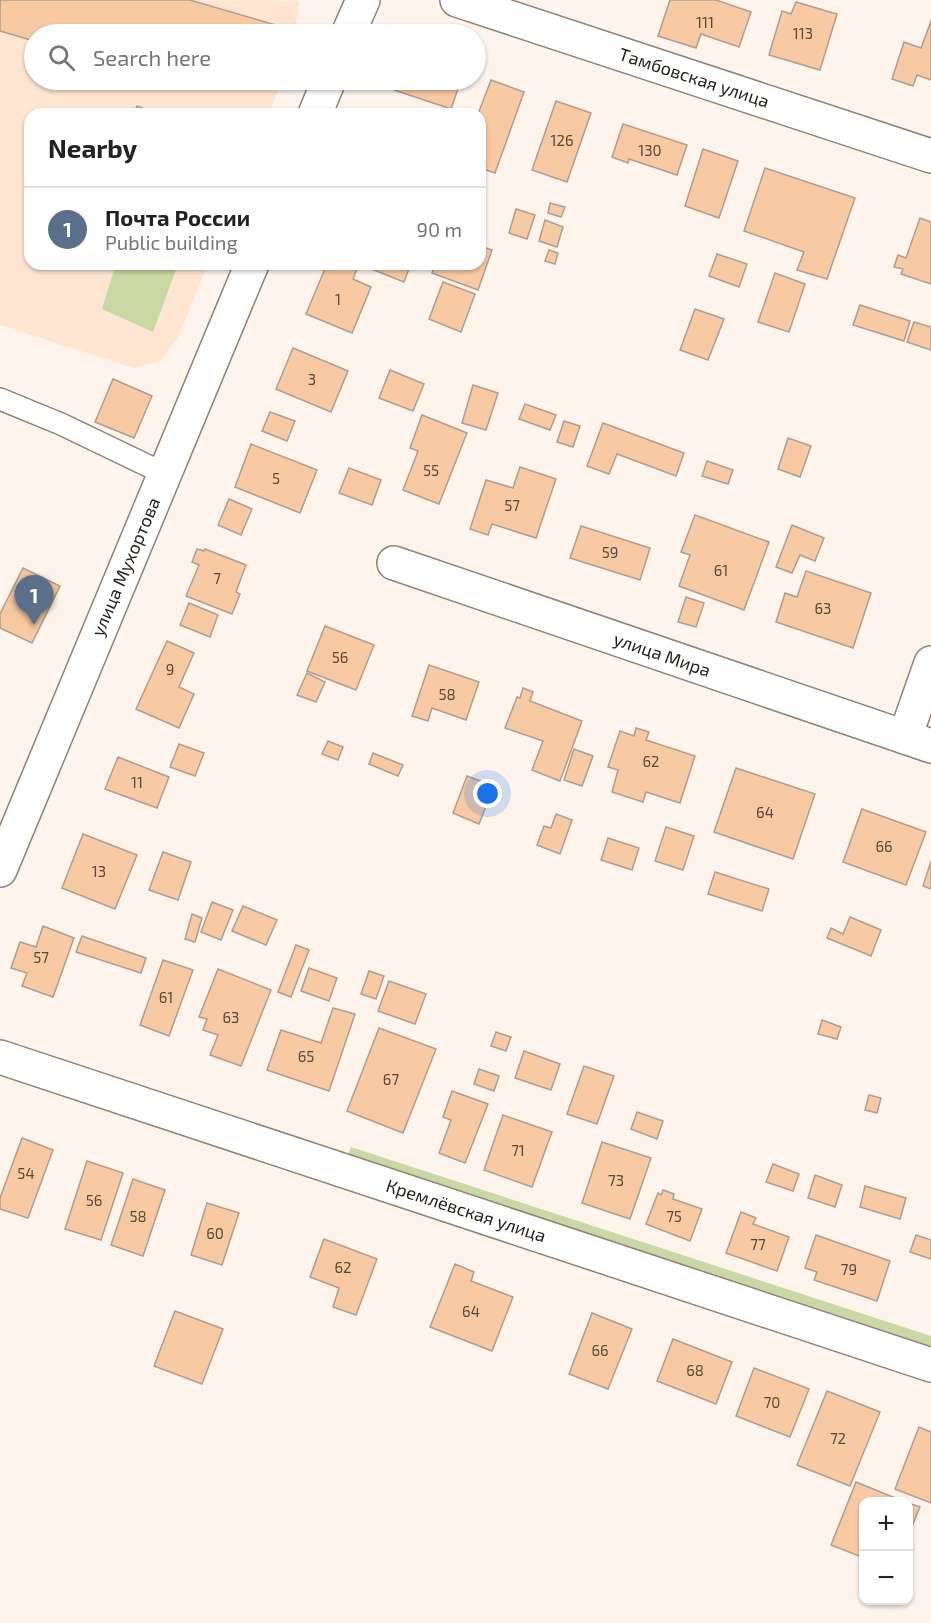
<!DOCTYPE html>
<html lang="en">
<head>
<meta charset="utf-8">
<style>
  :root { --surface:#fff; --page:#f2f2f2; --text:#222; --muted:#767676; --line:#e0e0e0; --accent:#2563eb }
  body { margin:0; font-family:"Exo 2",sans-serif; background:var(--page); color:var(--text) }
  .controls { position:absolute; right:18px; bottom:18px; display:grid; overflow:hidden; border-radius:12px; box-shadow:0 2px 4px #0004 }
  .controls button { width:54px; height:54px; display:grid; place-items:center; padding:0; border:0; border-bottom:2px solid var(--line); background:var(--surface); color:var(--text); font:30px sans-serif }
  .you { position:absolute; left:488px; top:794px; width:21px; height:21px; margin:-15px; border:4px solid #fff; border-radius:50%; background:#1a73e8; box-shadow:0 0 0 9px #1a73e833 }
  .badge { display:grid; place-items:center; width:39px; height:39px; border-radius:50%; background:var(--accent); color:#fff; font-size:20px; font-weight:700 }
  .pin { position:absolute; translate:-50% -50px; filter:drop-shadow(0 2px 3px #0008) }
  .pin::after { content:''; position:absolute; top:32px; width:21px; height:18px; background:inherit; clip-path:polygon(0 0,100% 0,50% 100%) }
  .list { margin:0; padding:0; list-style:none }
  h2 { display:flex; justify-content:space-between; align-items:center; height:78px; margin:0; padding:0 24px; font-size:26px }
  h2 small { font-size:20px; font-weight:400; color:var(--muted) }
  .list li { display:grid; grid-template-columns:39px 1fr auto; gap:18px; align-items:center; box-sizing:border-box; height:84px; padding:0 24px; border-top:2px solid var(--line) }
  .list b { display:block; font-size:22px; white-space:nowrap }
  .list p { margin:0; font-size:20px; white-space:nowrap; color:var(--muted) }
  .list em { font-size:20px; font-style:normal; color:var(--muted) }
  .icon { flex:none; width:33px; height:33px; fill:none; stroke:currentColor; stroke-width:2; stroke-linecap:round; stroke-linejoin:round }
  .map { position:relative; flex:none; width:931px; height:1623px; overflow:hidden }
  .search { position:absolute; background:var(--surface); box-shadow:0 2px 4px #0004; left:24px; top:24px; width:462px; height:66px; display:flex; align-items:center; gap:15px; box-sizing:border-box; padding:0 21px; border-radius:33px; color:var(--muted); font-size:22px }
  .panel { position:absolute; background:var(--surface); box-shadow:0 2px 4px #0004; left:24px; top:108px; width:462px; height:162px; border-radius:18px }
  .map>svg:first-child { display:block }
  .built { fill:#fde5d1 }
  .green { fill:#c9d8a5 }
  .building { fill:#f7caa4; stroke:#ae9d90; stroke-width:1.5 }
  .lines { fill:none; stroke-linecap:round; stroke-linejoin:round }
  .lane-casing { stroke:#928274; stroke-width:24 }
  .street-casing { stroke:#928274; stroke-width:36 }
  .secondary-casing { stroke:#928274; stroke-width:36 }
  .lane { stroke:#fff; stroke-width:21 }
  .street { stroke:#fff; stroke-width:33 }
  .secondary { stroke:#fff; stroke-width:33 }
  .labels { text-anchor:middle; stroke-width:4.5; stroke-linejoin:round; paint-order:stroke }
  .number-label { font-size:15px; fill:#59493b }
  .street-label { font-size:18px; fill:#241e18; stroke:#fff }
</style>
</head>
<body>
<div class="map">
<svg width="931" height="1623" viewBox="0 0 931 1623">
  <rect width="100%" height="100%" fill="#fef4eb"/>
  <path class="built" d="M0 0 299 1 295 34H34V80H282L269 114H30V264H208L178 338 160 361 134 368 0 325Z"/>
  <g class="green">
    <path d="M116 264H178L153 332 102 309Z"/>
    <path d="M351 1147 931 1336V1353L348 1155Z"/>
  </g>
  <g class="building">
    <path d="M0 0H190L296 31 295 34H34V41L0 31Z"/>
    <path d="M670 0H716L751 12 739 47 701 34 696 48 658 36Z"/>
    <path d="M796 2 837 14 820 70 769 55 782 11 791 14Z"/>
    <path d="M931 21V80L917 75 913 86 892 79 904 42 921 48Z"/>
    <path d="M246 80H282L279 89Z"/>
    <path d="M398 80H461L451 109 394 90Z"/>
    <path d="M491 80 524 92 495 173 480 168V114H478Z"/>
    <path d="M556 101 591 113 567 182 532 170Z"/>
    <path d="M137 106 158 114H134Z"/>
    <path d="M623 124 687 145 677 175 629 159 628 163 612 157Z"/>
    <path d="M703 149 738 161 719 218 685 206Z"/>
    <path d="M765 168 855 198 827 279 797 270 804 252 744 231Z"/>
    <path d="M550 203 565 207 561 217 548 213Z"/>
    <path d="M516 209 535 215 527 239 509 233Z"/>
    <path d="M920 218 931 222V284L901 274 903 269 894 267 898 255 906 258Z"/>
    <path d="M545 220 563 227 557 247 539 241Z"/>
    <path d="M480 246 492 250 478 290 432 273 435 264H480Z"/>
    <path d="M549 250 558 253 555 264 545 261Z"/>
    <path d="M717 254 747 264 739 287 709 276Z"/>
    <path d="M327 264H359L353 279 371 287 352 333 306 314Z"/>
    <path d="M377 264H404L410 266 404 282 374 270Z"/>
    <path d="M775 273 805 284 789 332 758 322Z"/>
    <path d="M443 282 475 294 461 332 429 319Z"/>
    <path d="M860 305 910 321 904 341 853 325Z"/>
    <path d="M695 309 724 319 708 360 680 350Z"/>
    <path d="M914 322 931 327V350L907 342Z"/>
    <path d="M293 348 348 371 331 412 276 389Z"/>
    <path d="M390 370 424 384 413 411 379 398Z"/>
    <path d="M113 379 152 396 134 438 95 422Z"/>
    <path d="M473 385 498 393 486 430 462 423Z"/>
    <path d="M525 404 556 415 550 430 519 419Z"/>
    <path d="M270 412 295 421 287 441 262 431Z"/>
    <path d="M422 415 467 433 439 504 403 490 418 451 410 448Z"/>
    <path d="M564 421 580 426 573 447 557 442Z"/>
    <path d="M603 423 684 453 676 476 617 454 609 474 587 466Z"/>
    <path d="M788 438 811 446 800 477 778 469Z"/>
    <path d="M251 444 317 470 300 513 235 487Z"/>
    <path d="M707 461 733 470 728 484 702 476Z"/>
    <path d="M520 467 556 479 536 538 492 524 488 535 470 529 486 480 513 488Z"/>
    <path d="M349 468 381 480 372 505 339 493Z"/>
    <path d="M229 499 252 509 241 535 218 525Z"/>
    <path d="M695 515 769 542 744 610 679 586 690 555 681 552Z"/>
    <path d="M792 525 824 538 815 561 800 555 792 573 776 567Z"/>
    <path d="M581 526 650 548 640 580 570 558Z"/>
    <path d="M197 549 204 551 205 549 246 565 236 592 240 594 232 614 186 596 199 565 192 562Z"/>
    <path d="M23 568 60 586 32 643 0 628V614Z"/>
    <path d="M806 571 871 593 853 648 776 622 785 593 797 597Z"/>
    <path d="M686 597 704 603 696 627 678 622Z"/>
    <path d="M189 603 218 615 210 637 180 625Z"/>
    <path d="M325 626 374 645 356 690 307 671Z"/>
    <path d="M167 641 194 653 179 687 194 694 179 728 136 709Z"/>
    <path d="M429 665 479 682 466 720 432 708 428 721 412 716Z"/>
    <path d="M307 673 325 682 316 702 297 695Z"/>
    <path d="M523 688 533 692 530 701 582 721 560 781 532 770 543 741 505 728 517 697 520 698Z"/>
    <path d="M636 728 649 732 646 740 695 756 680 803 646 792 643 802 612 792 618 770 608 767 620 731 634 736Z"/>
    <path d="M328 741 343 747 338 760 322 754Z"/>
    <path d="M179 744 204 753 195 776 170 767Z"/>
    <path d="M574 749 593 756 582 786 564 780Z"/>
    <path d="M373 753 403 765 398 776 369 764Z"/>
    <path d="M118 757 169 777 157 808 105 789Z"/>
    <path d="M736 768 815 794 793 859 714 832Z"/>
    <path d="M467 776 494 786 479 824 453 813Z"/>
    <path d="M862 809 926 832 906 885 843 862Z"/>
    <path d="M556 814 572 820 560 854 537 845 544 826 551 828Z"/>
    <path d="M666 827 694 836 683 870 655 861Z"/>
    <path d="M83 834 137 855 115 909 62 888Z"/>
    <path d="M608 838 639 848 632 870 601 860Z"/>
    <path d="M163 852 191 862 178 900 149 890Z"/>
    <path d="M931 861V889L923 886Z"/>
    <path d="M715 872 769 889 762 911 708 894Z"/>
    <path d="M212 902 233 910 221 940 201 932Z"/>
    <path d="M243 906 277 920 266 945 232 931Z"/>
    <path d="M192 914 202 918 195 942 185 939Z"/>
    <path d="M850 917 881 930 871 956 827 938 831 928 843 934Z"/>
    <path d="M43 926 74 938 53 997 22 986 27 973 11 968 20 942 36 947Z"/>
    <path d="M82 936 146 958 141 973 76 952Z"/>
    <path d="M296 945 309 950 291 997 278 992Z"/>
    <path d="M163 960 193 970 169 1036 140 1025Z"/>
    <path d="M309 968 337 978 329 1001 301 991Z"/>
    <path d="M218 969 271 990 241 1066 210 1055 218 1035 203 1030 207 1019 199 1017Z"/>
    <path d="M369 971 384 976 376 999 361 994Z"/>
    <path d="M389 981 426 994 415 1024 378 1011Z"/>
    <path d="M333 1008 355 1014 329 1091 267 1070 281 1030 321 1043Z"/>
    <path d="M822 1020 841 1027 837 1039 818 1034Z"/>
    <path d="M379 1028 436 1049 403 1133 347 1111Z"/>
    <path d="M496 1032 511 1037 506 1051 491 1046Z"/>
    <path d="M524 1051 560 1064 551 1090 515 1078Z"/>
    <path d="M584 1066 614 1076 597 1124 567 1114Z"/>
    <path d="M479 1069 499 1076 494 1091 474 1084Z"/>
    <path d="M452 1091 488 1104 465 1163 439 1153 451 1120 443 1117Z"/>
    <path d="M869 1095 881 1098 877 1113 865 1110Z"/>
    <path d="M637 1112 663 1121 657 1139 631 1129Z"/>
    <path d="M503 1115 552 1132 532 1187 484 1170Z"/>
    <path d="M22 1138 53 1150 28 1218 0 1209V1198Z"/>
    <path d="M602 1142 651 1158 630 1219 582 1203Z"/>
    <path d="M87 1161 123 1173 101 1240 65 1229Z"/>
    <path d="M773 1164 799 1174 793 1191 766 1182Z"/>
    <path d="M815 1175 842 1185 835 1207 808 1198Z"/>
    <path d="M133 1179 165 1190 143 1256 111 1245Z"/>
    <path d="M865 1186 906 1198 900 1219 860 1207Z"/>
    <path d="M663 1190 674 1194 673 1199 702 1209 690 1241 646 1224 658 1193 661 1195Z"/>
    <path d="M207 1203 239 1213 222 1265 191 1255Z"/>
    <path d="M741 1212 756 1218 753 1224 789 1237 777 1271 726 1253Z"/>
    <path d="M816 1235 890 1261 877 1301 814 1280 817 1272 805 1268Z"/>
    <path d="M916 1235 931 1240V1259L910 1252Z"/>
    <path d="M324 1239 377 1259 356 1315 333 1307 339 1288 310 1277Z"/>
    <path d="M455 1264 474 1272 471 1281 513 1297 492 1351 430 1327Z"/>
    <path d="M175 1311 223 1329 202 1384 154 1366Z"/>
    <path d="M592 1313 632 1329 608 1389 569 1374Z"/>
    <path d="M673 1339 732 1362 716 1404 657 1381Z"/>
    <path d="M754 1368 809 1389 790 1437 736 1416Z"/>
    <path d="M827 1391 880 1412 850 1486 797 1465Z"/>
    <path d="M919 1427 931 1432V1503L895 1489Z"/>
    <path d="M856 1482 905 1502H864V1558L831 1545Z"/>
    <path d="M908 1503 920 1507 908 1536Z"/>
  </g>
  <g class="lines">
    <g class="lane-casing">
      <path id="lane" d="M0 399 61 424 165 474"/>
    </g>
    <g class="street-casing">
      <g id="street">
        <path d="M457 0 931 156"/>
        <path d="M394 563 931 746"/>
        <path d="M905 737 931 663"/>
        <path d="M0 1057 931 1365"/>
      </g>
    </g>
    <g class="secondary-casing">
      <g id="secondary">
        <path d="M348 34 363 0"/>
        <path d="M315 114 329 80"/>
        <path d="M0 870 252 264"/>
      </g>
    </g>
    <use href="#lane" class="lane"/>
    <use href="#street" class="street"/>
    <use href="#secondary" class="secondary"/>
  </g>
  <g class="labels">
    <g class="number-label">
      <text x="705" y="28">111</text>
      <text x="803" y="39">113</text>
      <text x="562" y="146">126</text>
      <text x="650" y="156">130</text>
      <text x="338" y="305">1</text>
      <text x="312" y="385">3</text>
      <text x="431" y="476">55</text>
      <text x="276" y="484">5</text>
      <text x="512" y="511">57</text>
      <text x="610" y="558">59</text>
      <text x="721" y="576">61</text>
      <text x="217" y="584">7</text>
      <text x="823" y="614">63</text>
      <text x="340" y="663">56</text>
      <text x="170" y="675">9</text>
      <text x="447" y="700">58</text>
      <text x="651" y="767">62</text>
      <text x="137" y="788">11</text>
      <text x="765" y="818">64</text>
      <text x="884" y="852">66</text>
      <text x="99" y="877">13</text>
      <text x="41" y="963">57</text>
      <text x="166" y="1003">61</text>
      <text x="231" y="1023">63</text>
      <text x="306" y="1062">65</text>
      <text x="391" y="1085">67</text>
      <text x="518" y="1156">71</text>
      <text x="26" y="1179">54</text>
      <text x="616" y="1186">73</text>
      <text x="94" y="1206">56</text>
      <text x="138" y="1222">58</text>
      <text x="674" y="1222">75</text>
      <text x="215" y="1239">60</text>
      <text x="758" y="1250">77</text>
      <text x="343" y="1273">62</text>
      <text x="849" y="1275">79</text>
      <text x="471" y="1317">64</text>
      <text x="600" y="1356">66</text>
      <text x="695" y="1376">68</text>
      <text x="772" y="1408">70</text>
      <text x="838" y="1444">72</text>
    </g>
    <g class="street-label">
      <text transform="translate(694 78) rotate(18)" y="6">Тамбовская улица</text>
      <text transform="translate(126 567) rotate(-67)" y="6">улица Мухортова</text>
      <text transform="translate(662 655) rotate(19)" y="6">улица Мира</text>
      <text transform="translate(466 1211) rotate(18)" y="6">Кремлёвская улица</text>
    </g>
  </g>
</svg>
<div class="controls">
<button>+</button>
<button>−</button>
</div>
<div class="you"></div>
<div class="pin badge" style="left:34px;top:625px;background:#5c6f8a">1</div>
<div class="search"><svg class="icon" aria-label="search" viewBox="0 0 24 24"><circle cx="10" cy="10" r="6"/><path d="M15 15l6 6"/></svg>Search here</div>
<section class="panel">
<h2>Nearby<small></small></h2>
<ul class="list">
<li><span class="badge" style="background:#5c6f8a">1</span><div><b>Почта России</b><p>Public building</p></div><em>90 m</em></li>
</ul>
</section>
</div>
</body>
</html>
